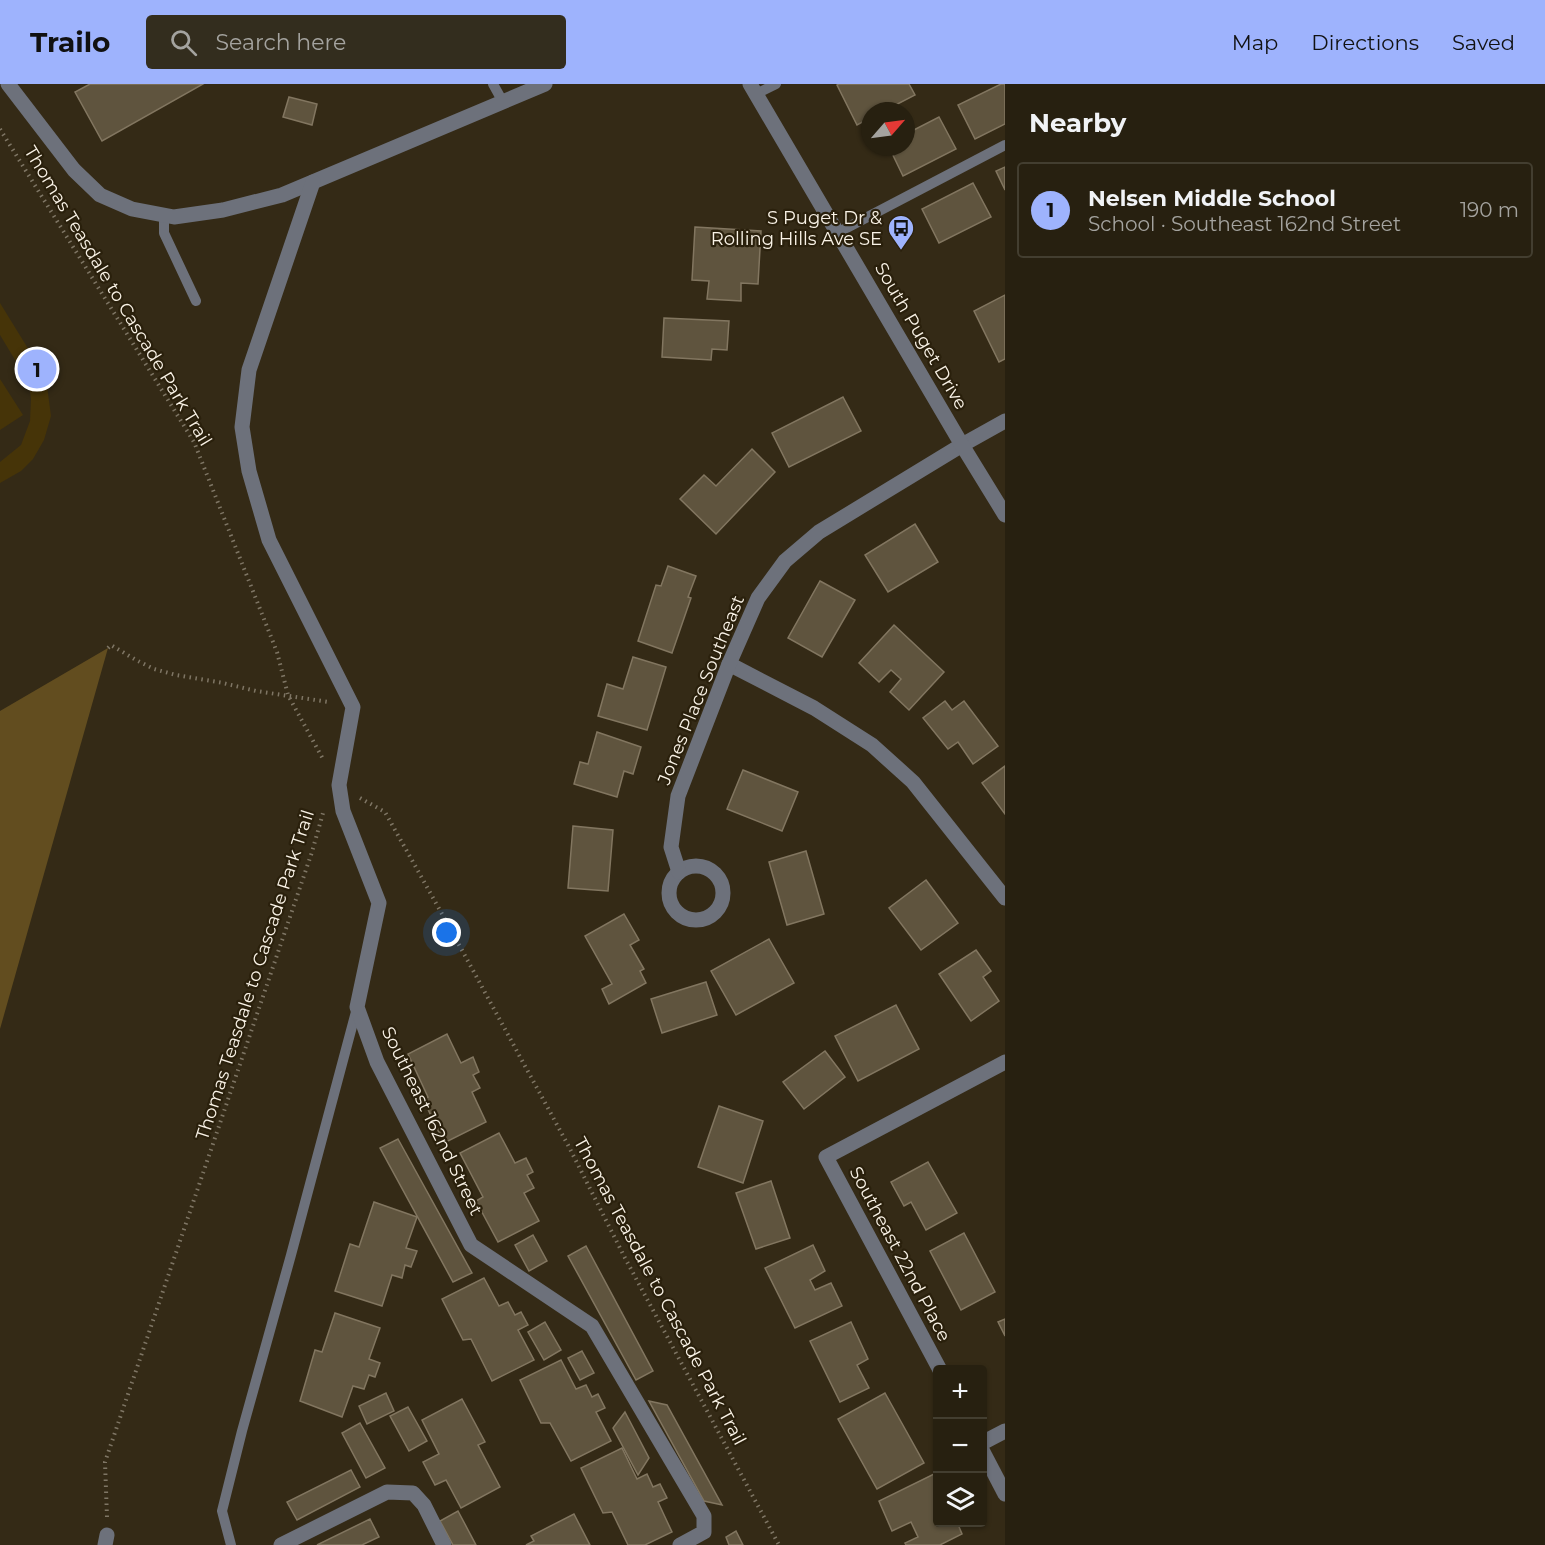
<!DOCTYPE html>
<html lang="en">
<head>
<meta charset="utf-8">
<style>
  :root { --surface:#272010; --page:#332d1e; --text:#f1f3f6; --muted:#a4a39f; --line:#433e30; --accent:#9eb3fd }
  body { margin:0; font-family:Montserrat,sans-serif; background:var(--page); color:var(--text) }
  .controls { position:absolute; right:18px; bottom:18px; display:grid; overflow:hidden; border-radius:6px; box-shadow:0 2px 4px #0004 }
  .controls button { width:54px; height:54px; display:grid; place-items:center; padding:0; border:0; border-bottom:2px solid var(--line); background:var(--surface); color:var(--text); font:30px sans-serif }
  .compass { position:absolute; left:861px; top:18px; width:54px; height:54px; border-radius:50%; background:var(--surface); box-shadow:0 2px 4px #0004; rotate:62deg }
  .you { position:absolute; left:447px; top:849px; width:21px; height:21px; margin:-15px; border:4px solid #fff; border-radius:50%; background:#1a73e8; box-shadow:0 0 0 9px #1a73e833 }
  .badge { display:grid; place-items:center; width:39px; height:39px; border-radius:50%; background:var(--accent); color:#111; font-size:20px; font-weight:700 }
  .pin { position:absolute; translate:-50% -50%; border:3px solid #fff; box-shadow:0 2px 6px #0006 }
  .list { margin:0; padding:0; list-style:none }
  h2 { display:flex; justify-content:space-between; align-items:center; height:78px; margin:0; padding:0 24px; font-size:26px }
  h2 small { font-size:20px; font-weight:400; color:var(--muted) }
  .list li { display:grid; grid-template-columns:39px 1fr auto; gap:18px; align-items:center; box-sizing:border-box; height:96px; margin:0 12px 12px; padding:0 12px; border:2px solid var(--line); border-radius:6px }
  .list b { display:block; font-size:22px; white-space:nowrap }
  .list p { margin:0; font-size:20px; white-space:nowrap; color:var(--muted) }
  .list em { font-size:20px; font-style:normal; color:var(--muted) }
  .icon { flex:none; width:33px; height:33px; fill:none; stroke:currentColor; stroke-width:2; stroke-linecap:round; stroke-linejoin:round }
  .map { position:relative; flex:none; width:1005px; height:1461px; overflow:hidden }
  header { display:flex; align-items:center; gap:36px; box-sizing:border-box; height:84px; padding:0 30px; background:var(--accent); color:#111 }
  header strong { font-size:28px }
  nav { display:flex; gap:33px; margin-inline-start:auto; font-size:21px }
  .search { width:420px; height:54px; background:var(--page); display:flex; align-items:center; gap:15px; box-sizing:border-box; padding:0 21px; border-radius:6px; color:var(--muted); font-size:22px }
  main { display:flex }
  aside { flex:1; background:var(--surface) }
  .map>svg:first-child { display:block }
  .green { fill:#463408 }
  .forest { fill:#624d1f }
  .building { fill:#5f543e; stroke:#827660; stroke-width:1.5 }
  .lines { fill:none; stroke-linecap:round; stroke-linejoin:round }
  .path { stroke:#7f7665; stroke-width:4; stroke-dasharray:1.5 4.5; stroke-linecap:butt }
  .service { stroke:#6d717b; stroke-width:10 }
  .minor { stroke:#6d717b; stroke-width:15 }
  .tertiary { stroke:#6d717b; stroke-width:15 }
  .labels { text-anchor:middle; stroke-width:4.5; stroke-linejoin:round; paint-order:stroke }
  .poi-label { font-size:18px; fill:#faf3e7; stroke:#2a200c; text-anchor:end }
  .street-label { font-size:18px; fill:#faf3e7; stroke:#2a200c }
</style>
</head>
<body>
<header>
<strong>Trailo</strong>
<div class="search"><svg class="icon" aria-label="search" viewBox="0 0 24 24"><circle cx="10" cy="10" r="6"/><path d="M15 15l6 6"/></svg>Search here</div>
<nav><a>Map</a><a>Directions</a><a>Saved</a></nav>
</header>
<main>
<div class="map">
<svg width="1005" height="1461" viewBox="0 0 1005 1461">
  <rect width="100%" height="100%" fill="#342a16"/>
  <g class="green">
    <path d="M0 219 40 284 47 302 51 332 44 356 33 375 21 387 0 399V378L21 361 30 337 31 315 29 299 0 251Z"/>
    <path d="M0 295 23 331 0 346Z"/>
  </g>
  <path class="forest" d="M108 564 0 945V627Z"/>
  <g class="building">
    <path d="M90 0H203L102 57 75 8Z"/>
    <path d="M839 0H909L915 11 884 27H870V34L857 41 837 1Z"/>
    <path d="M1001 0H1005V40L975 55 958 21Z"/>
    <path d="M289 13 317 20 312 41 283 33Z"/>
    <path d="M939 33 956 65 903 92 889 63H906V50Z"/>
    <path d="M1005 83V106L996 87Z"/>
    <path d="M973 99 991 133 939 159 922 125Z"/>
    <path d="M695 143 761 147 758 200 741 199V217L707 215 709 197 692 196Z"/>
    <path d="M1005 211V275L999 278 974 227Z"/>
    <path d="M664 234 729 237 727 266 712 265 711 276 662 273Z"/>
    <path d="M843 313 861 347 789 383 772 349Z"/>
    <path d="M752 365 775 388 716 450 680 415 704 391 716 402Z"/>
    <path d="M915 440 938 478 888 508 865 471Z"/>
    <path d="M668 482 696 492 688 513 691 514 672 569 638 557 656 501 661 502Z"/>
    <path d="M820 497 855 516 822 573 788 554Z"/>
    <path d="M894 541 944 588 909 626 890 608 901 595 891 586 879 598 859 579Z"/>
    <path d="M633 573 666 583 647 646 598 632 607 600 623 605Z"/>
    <path d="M945 617 952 626 964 617 998 662 973 680 958 658 948 665 923 634Z"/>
    <path d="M597 648 641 663 633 690 624 687 617 713 574 700 580 678 588 680Z"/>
    <path d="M1005 682V730L982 699Z"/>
    <path d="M743 686 798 708 782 747 727 725Z"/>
    <path d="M573 742 613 746 608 807 568 804Z"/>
    <path d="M806 767 824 830 787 841 769 778Z"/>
    <path d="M926 796 958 839 921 866 889 824Z"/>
    <path d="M624 830 639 856 630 861 644 885 640 887 646 899 609 920 602 905 612 900 585 852Z"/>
    <path d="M769 855 794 899 736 931 711 887Z"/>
    <path d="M976 866 991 887 983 893 999 917 971 937 939 890Z"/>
    <path d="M706 898 717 931 662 949 651 915Z"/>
    <path d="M896 921 919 965 858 997 835 952Z"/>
    <path d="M447 950 461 979 473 973 479 988 473 991 480 1004 472 1008 486 1038 444 1059 423 1015 428 1013 408 970Z"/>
    <path d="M825 967 845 993 804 1025 783 998Z"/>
    <path d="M719 1022 763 1037 743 1099 698 1083Z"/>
    <path d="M499 1049 515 1079 526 1074 533 1088 527 1091 534 1104 524 1109 539 1137 498 1158 476 1117 483 1113 460 1069Z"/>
    <path d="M398 1055 472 1189 453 1198 380 1064Z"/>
    <path d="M928 1078 957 1129 926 1146 911 1118 904 1122 891 1098Z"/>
    <path d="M771 1097 790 1154 756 1165 736 1109Z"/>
    <path d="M374 1118 417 1133 406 1164 417 1167 411 1183 405 1181 402 1194 392 1191 382 1222 335 1207 350 1160 359 1163Z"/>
    <path d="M964 1149 995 1208 961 1226 930 1167Z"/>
    <path d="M533 1151 547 1177 529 1187 515 1161Z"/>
    <path d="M813 1161 825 1187 810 1196 815 1206 831 1199 842 1222 795 1244 765 1184Z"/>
    <path d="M586 1162 653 1287 636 1296 568 1172Z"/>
    <path d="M484 1194 499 1222 508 1218 515 1231 521 1228 528 1241 518 1246 534 1276 492 1297 471 1255 463 1256 442 1215Z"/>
    <path d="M335 1229 380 1244 369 1275 380 1279 375 1293 369 1291 364 1305 353 1302 342 1333 300 1317 315 1266 322 1268Z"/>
    <path d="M1005 1235V1252L998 1238Z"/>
    <path d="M545 1238 561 1266 544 1276 528 1248Z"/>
    <path d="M851 1238 868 1275 857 1281 869 1304 840 1318 810 1257Z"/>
    <path d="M582 1267 594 1289 580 1296 568 1274Z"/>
    <path d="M561 1276 576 1305 586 1301 592 1313 598 1310 605 1324 596 1328 611 1357 571 1377 550 1339H541L520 1296Z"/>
    <path d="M386 1309 394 1327 367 1340 359 1322Z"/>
    <path d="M885 1309 924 1379 877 1405 838 1335Z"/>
    <path d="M462 1315 485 1358 478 1361 500 1403 461 1424 446 1396 435 1401 423 1378 439 1370 422 1336Z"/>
    <path d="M649 1317 667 1321 722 1421 704 1417Z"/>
    <path d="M408 1323 427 1357 409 1367 390 1332Z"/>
    <path d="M625 1328 649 1374 638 1391 613 1344Z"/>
    <path d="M360 1339 385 1384 366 1394 342 1349Z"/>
    <path d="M622 1364 637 1395 647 1390 653 1403 660 1400 667 1414 658 1418 672 1448 645 1461H628L612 1428 603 1429 581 1384Z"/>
    <path d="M351 1386 360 1403 297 1436 287 1418Z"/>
    <path d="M934 1390 938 1398V1438H957L962 1450 940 1461H906L905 1459 918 1453 911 1438 892 1447 879 1417Z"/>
    <path d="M458 1427 476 1461H453L440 1437Z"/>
    <path d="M574 1430 590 1461H526L534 1457 531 1452Z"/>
    <path d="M370 1435 379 1453 362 1461H317Z"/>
    <path d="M736 1447 743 1461H729L726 1453Z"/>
  </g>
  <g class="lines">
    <g class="path">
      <path d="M0 45 194 358 277 568 288 611 324 677"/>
      <path d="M108 564 111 561 136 576 154 585 176 591 223 599 256 607 329 618"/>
      <path d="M360 714 385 728 451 846 568 1061 625 1174 779 1461"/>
      <path d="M107 1433 105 1378 312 768 323 729"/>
    </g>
    <g class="service">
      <path d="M493 0 503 18"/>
      <path d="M756 10 776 0"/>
      <path d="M164 131V149L196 217"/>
      <path d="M837 149 1005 61"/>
      <path d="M231 1461 222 1427 242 1347 291 1171 357 924"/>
    </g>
    <g class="minor">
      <path d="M8 0 74 86 100 111 132 125 174 133 223 126 282 111 545 0"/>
      <path d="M313 98 249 286 242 343 249 387 269 456 353 623 339 701 343 727 379 819 357 923 377 978 471 1161 592 1242 704 1432V1448L680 1461"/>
      <path d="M729 580 814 624 872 661 913 698 1005 814"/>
      <circle cx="696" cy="809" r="27"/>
      <path d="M679 788 671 763 678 712 729 580 758 514 785 477 819 448 962 361 1005 337"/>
      <path d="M940 1286 826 1073 1005 978"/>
      <path d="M982 1359 1005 1347"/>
      <path d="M982 1366 1005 1410"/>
      <path d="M105 1461 107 1451"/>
      <path d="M281 1461 387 1408 413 1409 424 1421 444 1461"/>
    </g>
    <path class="tertiary" d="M750 0 962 361 1005 431"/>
  </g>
  <defs>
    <g id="bus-pin" transform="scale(1.35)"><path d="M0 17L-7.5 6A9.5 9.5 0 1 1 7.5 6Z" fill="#9eb3fd" stroke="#2a200c"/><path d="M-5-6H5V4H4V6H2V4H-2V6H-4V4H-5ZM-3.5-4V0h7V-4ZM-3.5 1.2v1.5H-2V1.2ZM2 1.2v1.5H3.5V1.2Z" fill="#111"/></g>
  </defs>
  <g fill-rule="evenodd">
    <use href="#bus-pin" x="901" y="144"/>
  </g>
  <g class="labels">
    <g class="poi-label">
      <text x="882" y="140">S Puget Dr &amp;<tspan x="882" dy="21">Rolling Hills Ave SE</tspan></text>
    </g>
    <g class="street-label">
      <text transform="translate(118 212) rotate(59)" y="6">Thomas Teasdale to Cascade Park Trail</text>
      <text transform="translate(921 252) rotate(60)" y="6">South Puget Drive</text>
      <text transform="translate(701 606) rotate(-68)" y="6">Jones Place Southeast</text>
      <text transform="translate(255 891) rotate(-72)" y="6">Thomas Teasdale to Cascade Park Trail</text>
      <text transform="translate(432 1037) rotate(64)" y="6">Southeast 162nd Street</text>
      <text transform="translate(900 1170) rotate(62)" y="6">Southeast 22nd Place</text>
      <text transform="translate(660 1207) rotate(62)" y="6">Thomas Teasdale to Cascade Park Trail</text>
    </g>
  </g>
</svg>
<div class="controls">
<button>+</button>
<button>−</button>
<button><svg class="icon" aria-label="layers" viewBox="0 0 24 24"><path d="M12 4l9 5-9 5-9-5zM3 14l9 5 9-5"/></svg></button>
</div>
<svg class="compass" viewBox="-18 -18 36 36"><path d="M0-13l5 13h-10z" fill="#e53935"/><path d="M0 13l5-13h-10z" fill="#a4a39f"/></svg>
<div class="you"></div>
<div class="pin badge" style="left:37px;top:285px">1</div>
</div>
<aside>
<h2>Nearby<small></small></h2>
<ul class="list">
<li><span class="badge">1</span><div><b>Nelsen Middle School</b><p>School · Southeast 162nd Street</p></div><em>190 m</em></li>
</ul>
</aside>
</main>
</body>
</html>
